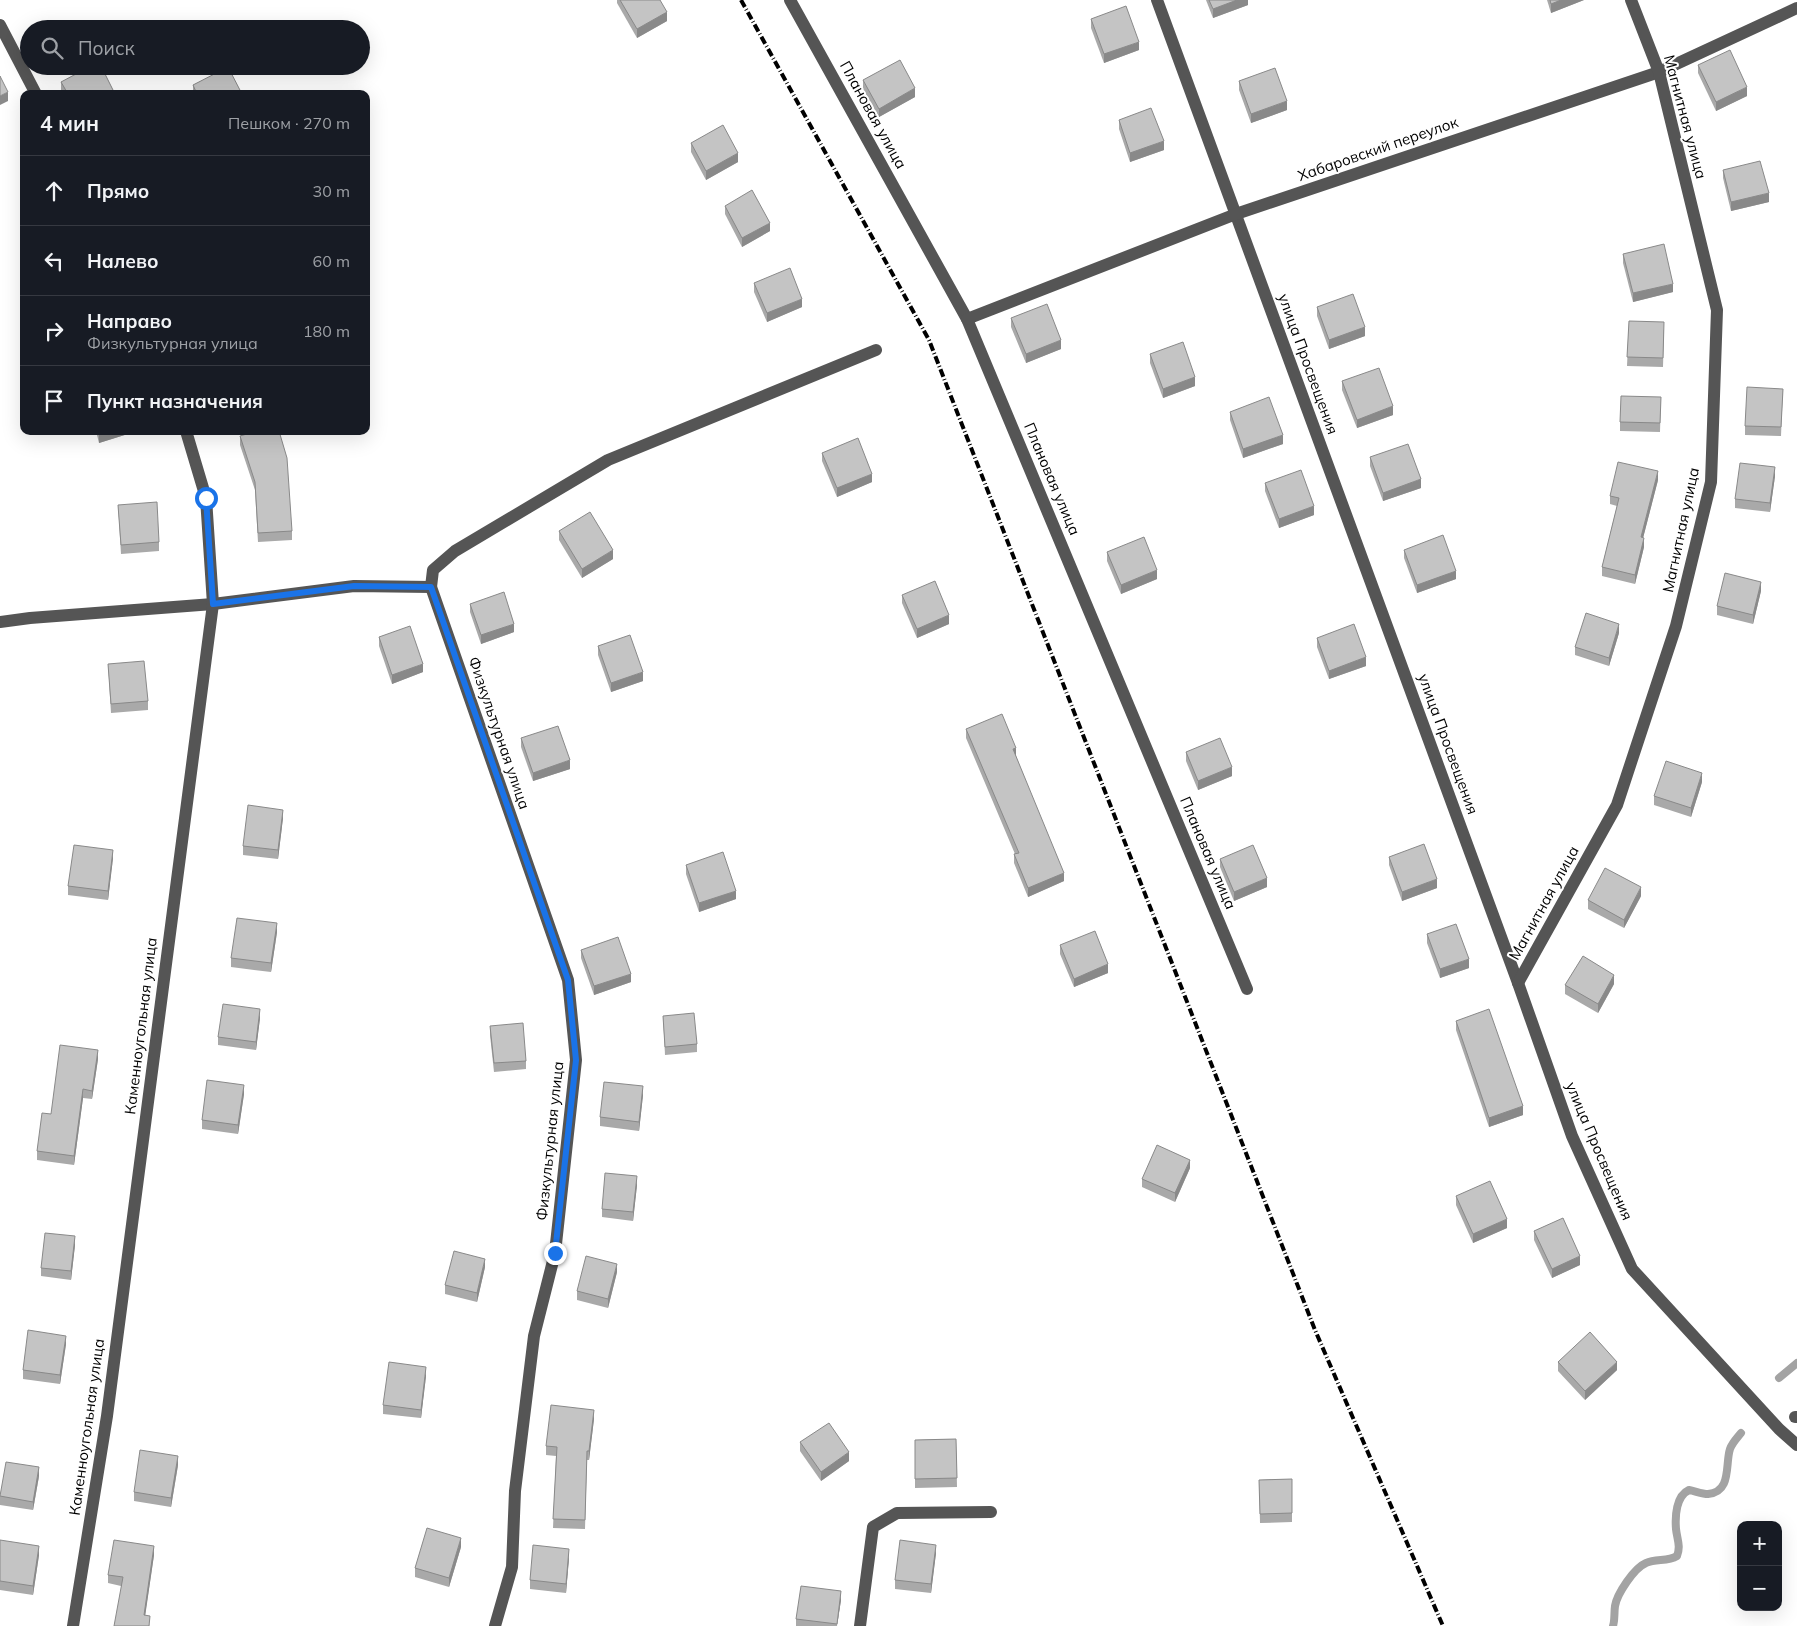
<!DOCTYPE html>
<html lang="ru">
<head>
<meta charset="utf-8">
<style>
  :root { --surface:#171b24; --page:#242831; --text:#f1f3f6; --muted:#9ea1a6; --line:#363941 }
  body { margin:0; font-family:Mulish,sans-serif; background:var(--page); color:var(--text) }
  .controls { position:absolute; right:15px; bottom:15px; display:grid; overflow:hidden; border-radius:10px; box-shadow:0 5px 20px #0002 }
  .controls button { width:45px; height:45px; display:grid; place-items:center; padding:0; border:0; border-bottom:1px solid var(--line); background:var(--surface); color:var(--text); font:25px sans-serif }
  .stop { position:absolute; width:15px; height:15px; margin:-11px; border:4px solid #1a73e8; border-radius:50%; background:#fff }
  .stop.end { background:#1a73e8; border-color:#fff; box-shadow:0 1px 5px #0008 }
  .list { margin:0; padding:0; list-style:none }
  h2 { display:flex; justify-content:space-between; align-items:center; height:65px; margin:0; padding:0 20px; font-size:21px }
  h2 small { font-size:16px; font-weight:400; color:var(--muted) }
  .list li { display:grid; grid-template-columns:32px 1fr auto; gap:15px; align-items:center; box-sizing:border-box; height:70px; padding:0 20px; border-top:1px solid var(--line) }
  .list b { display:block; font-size:19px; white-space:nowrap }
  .list p { margin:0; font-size:16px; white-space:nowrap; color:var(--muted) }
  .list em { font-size:16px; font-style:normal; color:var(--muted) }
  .icon { flex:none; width:28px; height:28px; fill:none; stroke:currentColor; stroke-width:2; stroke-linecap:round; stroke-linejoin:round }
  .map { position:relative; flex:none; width:1797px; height:1626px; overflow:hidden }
  .search { position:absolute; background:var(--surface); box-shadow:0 5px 20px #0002; left:20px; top:20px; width:350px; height:55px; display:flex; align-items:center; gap:12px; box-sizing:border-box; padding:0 18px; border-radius:28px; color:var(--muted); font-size:19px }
  .panel { position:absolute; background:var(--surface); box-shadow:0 5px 20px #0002; left:20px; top:90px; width:350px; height:345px; border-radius:10px }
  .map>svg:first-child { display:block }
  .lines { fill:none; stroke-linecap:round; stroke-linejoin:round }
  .stream { stroke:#a3a3a3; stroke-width:8 }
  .minor { stroke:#555; stroke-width:12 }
  .rail { stroke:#000; stroke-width:4; stroke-dasharray:8 2.5 1 2.5; stroke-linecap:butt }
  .wall { fill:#a9a9a9 }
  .shaded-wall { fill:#898989 }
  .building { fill:#c4c4c4; stroke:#898989 }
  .route { stroke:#1a73e8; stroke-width:6 }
  .labels { text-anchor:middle; stroke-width:4; stroke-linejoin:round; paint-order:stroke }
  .street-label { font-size:15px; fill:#000; stroke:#fff }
</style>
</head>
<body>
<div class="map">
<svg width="1797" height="1626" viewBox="0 0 1797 1626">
  <rect width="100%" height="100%" fill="#fff"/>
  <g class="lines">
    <g class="stream">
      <path d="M1779 1378 1797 1363"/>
      <path d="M1613 1626C1615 1620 1614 1613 1615 1606 1617 1594 1634 1568 1646 1563 1656 1558 1667 1562 1677 1556 1681 1546 1677 1539 1676 1529 1675 1516 1676 1496 1689 1490 1695 1491 1702 1494 1708 1494 1732 1492 1725 1464 1730 1449 1732 1443 1737 1438 1741 1433"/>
    </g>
    <g class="minor">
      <path d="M790 0 967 319 1247 989"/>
      <path d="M1157 0 1518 983 1572 1136 1632 1269 1779 1429 1797 1445"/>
      <path d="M0 25 36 94"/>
      <path d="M967 319 1236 214 1659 72 1797 8"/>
      <path d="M431 587 568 980 576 1060 555 1253 534 1336 515 1491 512 1567 495 1626"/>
      <path d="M0 622 30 618 213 604 354 586 431 587 433 570 455 551 608 460 876 350"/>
      <path d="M1518 983 1617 805 1676 626 1711 482 1717 310 1659 72 1631 0"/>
      <path d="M1795 1417H1797"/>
      <path d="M73 1626 107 1416 213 604 206 498 186 431"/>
      <path d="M860 1626 873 1527 897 1513 991 1512"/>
    </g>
    <path class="rail" d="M741 0 929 340 1315 1330 1443 1626"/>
  </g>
  <g class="wall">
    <path d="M617 0H660L667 21 637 38 617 3Z"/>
    <path d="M1206 0H1248V5L1213 18Z"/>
    <path d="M1547 0H1584L1551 13Z"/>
    <path d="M1091 19 1139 50 1104 63 1091 28Z"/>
    <path d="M1698 65 1747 96 1716 111 1698 73Z"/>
    <path d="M863 80 915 97 879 117 863 89Z"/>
    <path d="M1239 81 1287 110 1251 123 1239 90Z"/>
    <path d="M61 82 115 94H63L61 91Z"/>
    <path d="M193 85 242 94H193Z"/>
    <path d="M1119 120 1164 150 1130 162 1119 129Z"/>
    <path d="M691 143 738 162 706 180 691 152Z"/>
    <path d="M1723 170 1769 202 1731 211 1723 178Z"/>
    <path d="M725 206 770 231 742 247 725 214Z"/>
    <path d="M1623 254 1673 292 1633 302 1623 263Z"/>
    <path d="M754 283 802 307 767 322 754 292Z"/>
    <path d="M1317 307 1365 336 1329 349 1317 316Z"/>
    <path d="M1011 318 1061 349 1026 363 1011 327Z"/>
    <path d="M1629 321 1664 330 1663 367 1627 366Z"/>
    <path d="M1150 354 1195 386 1163 398 1150 363Z"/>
    <path d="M1342 381 1393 415 1357 428 1342 390Z"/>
    <path d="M1783 389 1781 436 1745 435V426Z"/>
    <path d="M1661 397 1660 432 1620 431V422Z"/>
    <path d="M1230 412 1283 444 1243 458 1230 420Z"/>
    <path d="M96 431H131V433L99 443Z"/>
    <path d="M240 436 292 531V540L258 542 255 490 240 445Z"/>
    <path d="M822 453 872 482 837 497 822 461Z"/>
    <path d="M1370 457 1421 488 1383 501 1370 466Z"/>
    <path d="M1775 476 1770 512 1735 508V499Z"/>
    <path d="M1658 480 1643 538 1644 547 1635 584 1602 576V567L1617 506 1610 504V496Z"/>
    <path d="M1265 483 1314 515 1279 528 1265 491Z"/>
    <path d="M118 505 159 542V551L121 554Z"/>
    <path d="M559 531 613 559 582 578 559 540Z"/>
    <path d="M1404 550 1456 579 1417 593 1404 558Z"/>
    <path d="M1107 552 1157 579 1121 594 1107 561Z"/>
    <path d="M1761 591 1753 624 1717 615V606Z"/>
    <path d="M902 595 949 624 917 638 902 603Z"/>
    <path d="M470 604 514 632 481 644 470 612Z"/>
    <path d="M1619 633 1609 666 1575 655V647Z"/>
    <path d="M379 637 423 672 392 684 379 646Z"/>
    <path d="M1317 638 1366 666 1329 679 1317 647Z"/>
    <path d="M598 646 643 681 611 692 598 655Z"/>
    <path d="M108 664 148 701V710L111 713Z"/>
    <path d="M966 729 1016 756 1064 881 1028 897 1014 863V854H1015L966 738Z"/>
    <path d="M521 738 570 769 533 781 521 747Z"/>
    <path d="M1186 752 1232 776 1198 790 1186 761Z"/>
    <path d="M1702 782 1691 817 1654 805V796Z"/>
    <path d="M283 818 278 859 243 855V846Z"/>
    <path d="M1389 857 1437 888 1402 901 1389 865Z"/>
    <path d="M113 858 108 900 68 895V886Z"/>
    <path d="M1220 859 1267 887 1234 901 1220 867Z"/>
    <path d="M686 865 736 899 699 912 686 874Z"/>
    <path d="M1641 896 1624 928 1588 909V900Z"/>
    <path d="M277 932 271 972 231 967V958Z"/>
    <path d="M1427 934 1469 968 1440 978 1427 943Z"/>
    <path d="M1060 945 1108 973 1074 987 1060 954Z"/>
    <path d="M581 950 631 982 594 995 581 958Z"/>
    <path d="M1614 984 1598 1013 1565 994V985Z"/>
    <path d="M663 1016 697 1044V1052L665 1055Z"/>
    <path d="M260 1018 256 1050 218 1045V1037Z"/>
    <path d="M1456 1021 1523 1115 1489 1127 1456 1030Z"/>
    <path d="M490 1026 526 1061V1069L494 1072 490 1035Z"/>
    <path d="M98 1059 92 1099 83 1098 74 1165 37 1160V1151L51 1114Z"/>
    <path d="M244 1094 238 1134 202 1129V1120Z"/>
    <path d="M643 1095 639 1131 600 1126V1117Z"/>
    <path d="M1190 1168 1175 1202 1142 1187V1179Z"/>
    <path d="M637 1185 633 1221 602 1217V1209Z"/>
    <path d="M1456 1196 1507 1228 1473 1243 1456 1205Z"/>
    <path d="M1534 1231 1580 1265 1552 1278 1534 1240Z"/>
    <path d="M75 1245 71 1280 41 1276V1268Z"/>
    <path d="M485 1267 477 1302 445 1294V1285Z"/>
    <path d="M617 1272 608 1308 577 1300V1291Z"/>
    <path d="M66 1344 60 1384 23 1379V1370Z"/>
    <path d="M1558 1362 1617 1370 1585 1400 1558 1371Z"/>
    <path d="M426 1376 421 1418 383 1414V1405Z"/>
    <path d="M594 1419 589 1460H587L585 1529 553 1528 556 1456 546 1455V1446Z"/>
    <path d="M956 1439 957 1487 915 1488V1440Z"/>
    <path d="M800 1442 849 1461 821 1481 800 1451Z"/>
    <path d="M178 1465 171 1507 134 1501V1492Z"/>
    <path d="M39 1476 33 1510 0 1505V1496Z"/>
    <path d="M1292 1479V1522L1260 1523 1259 1480Z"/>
    <path d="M0 1540 39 1555 33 1595 0 1590Z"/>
    <path d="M461 1547 449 1587 415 1577V1568Z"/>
    <path d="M936 1553 931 1593 895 1589V1580Z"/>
    <path d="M154 1555 145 1615 150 1626 121 1586 108 1583V1575Z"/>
    <path d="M569 1558 566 1593 530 1589V1580Z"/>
    <path d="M841 1600 837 1626H796V1619Z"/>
  </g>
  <g class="shaded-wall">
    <path d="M1237 0H1248V5L1213 18V9Z"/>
    <path d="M1561 0H1584L1551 13V4Z"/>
    <path d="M667 12V21L637 38V29Z"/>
    <path d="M1139 42V50L1104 63V54Z"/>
    <path d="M1747 87V96L1716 111V102Z"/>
    <path d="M915 88V97L879 117V109Z"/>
    <path d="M8 92V101L0 105V96Z"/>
    <path d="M1287 101V110L1251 123V114Z"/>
    <path d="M1164 141V150L1130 162V153Z"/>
    <path d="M738 153V162L706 180V171Z"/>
    <path d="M1769 193V202L1731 211V202Z"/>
    <path d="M770 223V231L742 247V238Z"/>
    <path d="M1673 284V292L1633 302V293Z"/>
    <path d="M802 299V307L767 322V313Z"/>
    <path d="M1365 327V336L1329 349V340Z"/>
    <path d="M1061 340V349L1026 363V354Z"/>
    <path d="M1195 377V386L1163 398V389Z"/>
    <path d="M1393 406V415L1357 428V420Z"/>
    <path d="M109 431H131V433L99 443V434Z"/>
    <path d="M1283 435V444L1243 458V449Z"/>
    <path d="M1775 467V476L1770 512V503Z"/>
    <path d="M1658 471V480L1641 546V537Z"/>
    <path d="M872 474V482L837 497V488Z"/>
    <path d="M1421 479V488L1383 501V493Z"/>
    <path d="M1314 506V515L1279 528V519Z"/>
    <path d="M1644 538V547L1635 584V575Z"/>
    <path d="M613 550V559L582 578V569Z"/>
    <path d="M1157 570V579L1121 594V585Z"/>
    <path d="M1456 571V579L1417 593V585Z"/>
    <path d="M1761 582V591L1753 624V615Z"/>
    <path d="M949 615V624L917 638V629Z"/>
    <path d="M514 624V632L481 644V635Z"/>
    <path d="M1619 624V633L1609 666V658Z"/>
    <path d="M1366 657V666L1329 679V671Z"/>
    <path d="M423 664V672L392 684V675Z"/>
    <path d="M643 672V681L611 692V683Z"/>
    <path d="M1016 748V756L1013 758V749Z"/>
    <path d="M570 760V769L533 781V773Z"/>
    <path d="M1232 767V776L1198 790V781Z"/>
    <path d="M1702 773V782L1691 817V808Z"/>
    <path d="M283 810V818L278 859V850Z"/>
    <path d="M113 850V858L108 900V891Z"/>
    <path d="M1064 873V881L1028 897V888Z"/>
    <path d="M1267 878V887L1234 901V892Z"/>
    <path d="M1437 879V888L1402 901V892Z"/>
    <path d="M1641 887V896L1624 928V920Z"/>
    <path d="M736 891V899L699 912V903Z"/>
    <path d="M277 923V932L271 972V963Z"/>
    <path d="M1469 959V968L1440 978V969Z"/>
    <path d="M1108 964V973L1074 987V979Z"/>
    <path d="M631 974V982L594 995V986Z"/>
    <path d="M1614 975V984L1598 1013V1004Z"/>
    <path d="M260 1009V1018L256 1050V1042Z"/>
    <path d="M98 1050V1059L92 1099V1091Z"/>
    <path d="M244 1085V1094L238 1134V1125Z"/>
    <path d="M643 1086V1095L639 1131V1122Z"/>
    <path d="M83 1089V1098L74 1165V1156Z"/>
    <path d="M1523 1106V1115L1489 1127V1118Z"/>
    <path d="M1190 1160V1168L1175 1202V1193Z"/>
    <path d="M637 1176V1185L633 1221V1212Z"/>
    <path d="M1507 1219V1228L1473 1243V1234Z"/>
    <path d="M75 1236V1245L71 1280V1271Z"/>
    <path d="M1580 1256V1265L1552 1278V1269Z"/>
    <path d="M485 1259V1267L477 1302V1293Z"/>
    <path d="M617 1264V1272L608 1308V1299Z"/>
    <path d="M66 1336V1344L60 1384V1375Z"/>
    <path d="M1617 1362V1370L1585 1400V1391Z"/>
    <path d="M426 1367V1376L421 1418V1410Z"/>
    <path d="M594 1410V1419L589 1460V1451Z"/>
    <path d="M849 1452V1461L821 1481V1472Z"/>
    <path d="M178 1456V1465L171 1507V1498Z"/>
    <path d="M39 1467V1476L33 1510V1502Z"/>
    <path d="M461 1538V1547L449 1587V1578Z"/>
    <path d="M936 1545V1553L931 1593V1584Z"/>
    <path d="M39 1546V1555L33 1595V1586Z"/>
    <path d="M154 1546V1555L144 1624V1615Z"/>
    <path d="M569 1549V1558L566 1593V1584Z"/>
    <path d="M841 1591V1600L837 1626Z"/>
  </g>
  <g class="building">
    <path d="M620 0H660L667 12 637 29Z"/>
    <path d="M1209 0H1237L1213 9Z"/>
    <path d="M1550 0H1561L1551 4Z"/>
    <path d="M1126 6 1139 42 1104 54 1091 19Z"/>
    <path d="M1730 50 1747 87 1716 102 1698 65Z"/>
    <path d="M900 60 915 88 879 109 863 80Z"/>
    <path d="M91 66H101L115 94H68L61 82Z"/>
    <path d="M228 67 242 94H197L193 85Z"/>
    <path d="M1275 68 1287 101 1251 114 1239 81Z"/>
    <path d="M0 76 8 92 0 96Z"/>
    <path d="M1151 108 1164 141 1130 153 1119 120Z"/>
    <path d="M723 125 738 153 706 171 691 143Z"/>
    <path d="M1760 161 1769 193 1731 202 1723 170Z"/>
    <path d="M752 190 770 223 742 238 725 206Z"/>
    <path d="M1664 244 1673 284 1633 293 1623 254Z"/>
    <path d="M790 268 802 299 767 313 754 283Z"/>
    <path d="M1353 294 1365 327 1329 340 1317 307Z"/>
    <path d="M1047 304 1061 340 1026 354 1011 318Z"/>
    <path d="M1629 321 1664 322 1663 358 1627 357Z"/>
    <path d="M1183 342 1195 377 1163 389 1150 354Z"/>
    <path d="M1379 368 1393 406 1357 420 1342 381Z"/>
    <path d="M1747 387 1783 389 1781 427 1745 426Z"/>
    <path d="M1621 396 1661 397 1660 423 1620 422Z"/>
    <path d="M1269 397 1283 435 1243 449 1230 412Z"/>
    <path d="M98 431H109L99 434Z"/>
    <path d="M257 431H279L287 458 292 531 258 533 255 482 240 436Z"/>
    <path d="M858 438 872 474 837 488 822 453Z"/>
    <path d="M1408 444 1421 479 1383 493 1370 457Z"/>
    <path d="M1618 462 1658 471 1641 537 1644 538 1635 575 1602 567 1619 498 1610 496Z"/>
    <path d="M1740 463 1775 467 1770 503 1735 499Z"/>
    <path d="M1301 470 1314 506 1279 519 1265 483Z"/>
    <path d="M157 502 159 542 121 545 118 505Z"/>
    <path d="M590 512 613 550 582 569 559 531Z"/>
    <path d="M1443 535 1456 571 1417 585 1404 550Z"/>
    <path d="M1144 537 1157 570 1121 585 1107 552Z"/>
    <path d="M1725 573 1761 582 1753 615 1717 606Z"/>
    <path d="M935 581 949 615 917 629 902 595Z"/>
    <path d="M504 592 514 624 481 635 470 604Z"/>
    <path d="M1586 613 1619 624 1609 658 1575 647Z"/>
    <path d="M1354 624 1366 657 1329 671 1317 638Z"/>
    <path d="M410 626 423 664 392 675 379 637Z"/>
    <path d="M630 635 643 672 611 683 598 646Z"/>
    <path d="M144 661 148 701 111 704 108 664Z"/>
    <path d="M1002 714 1016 748 1013 749 1064 873 1028 888 1014 854 1019 853 966 729Z"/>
    <path d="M558 726 570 760 533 773 521 738Z"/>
    <path d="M1220 738 1232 767 1198 781 1186 752Z"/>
    <path d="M1666 761 1702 773 1691 808 1654 796Z"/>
    <path d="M248 805 283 810 278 850 243 846Z"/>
    <path d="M1424 844 1437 879 1402 892 1389 857Z"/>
    <path d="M74 845 113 850 108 891 68 886Z"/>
    <path d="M1253 845 1267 878 1234 892 1220 859Z"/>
    <path d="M723 852 736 891 699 903 686 865Z"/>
    <path d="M1605 868 1641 887 1624 920 1588 900Z"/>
    <path d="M237 918 277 923 271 963 231 958Z"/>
    <path d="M1456 924 1469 959 1440 969 1427 934Z"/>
    <path d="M1095 931 1108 964 1074 979 1060 945Z"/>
    <path d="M618 937 631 974 594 986 581 950Z"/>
    <path d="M1583 956 1614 975 1598 1004 1565 985Z"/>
    <path d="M223 1004 260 1009 256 1042 218 1037Z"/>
    <path d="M1489 1009 1523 1106 1489 1118 1456 1021Z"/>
    <path d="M694 1013 697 1044 665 1047 663 1016Z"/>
    <path d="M523 1023 526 1061 494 1063 490 1026Z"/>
    <path d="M60 1045 98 1050 92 1091 83 1089 74 1156 37 1151 42 1113 51 1114Z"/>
    <path d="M207 1080 244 1085 238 1125 202 1120Z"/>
    <path d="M604 1082 643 1086 639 1122 600 1117Z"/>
    <path d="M1157 1145 1190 1160 1175 1193 1142 1179Z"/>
    <path d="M605 1173 637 1176 633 1212 602 1209Z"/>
    <path d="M1490 1181 1507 1219 1473 1234 1456 1196Z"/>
    <path d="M1563 1218 1580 1256 1552 1269 1534 1231Z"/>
    <path d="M45 1233 75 1236 71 1271 41 1268Z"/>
    <path d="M454 1251 485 1259 477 1293 445 1285Z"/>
    <path d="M586 1256 617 1264 608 1299 577 1291Z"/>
    <path d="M28 1330 66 1336 60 1375 23 1370Z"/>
    <path d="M1590 1332 1617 1362 1585 1391 1558 1362Z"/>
    <path d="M389 1362 426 1367 421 1410 383 1405Z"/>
    <path d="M551 1405 594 1410 589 1451H587L585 1520 553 1519 557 1447 546 1446Z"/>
    <path d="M829 1423 849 1452 821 1472 800 1442Z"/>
    <path d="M956 1439 957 1478 915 1479V1440Z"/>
    <path d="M140 1450 178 1456 171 1498 134 1492Z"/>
    <path d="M6 1462 39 1467 33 1502 0 1496Z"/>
    <path d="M1292 1479V1513L1260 1514 1259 1480Z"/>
    <path d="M427 1528 461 1538 449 1578 415 1568Z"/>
    <path d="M0 1540 39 1546 33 1586 0 1581Z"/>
    <path d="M114 1540 154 1546 144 1615 150 1616 149 1626H114L123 1577 108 1575Z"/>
    <path d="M900 1540 936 1545 931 1584 895 1580Z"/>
    <path d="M533 1545 569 1549 566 1584 530 1580Z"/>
    <path d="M801 1586 841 1591 837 1624 796 1619Z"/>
  </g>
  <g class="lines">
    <path class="route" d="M206 498 213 604 354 586 431 587 568 980 576 1060 555 1253"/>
  </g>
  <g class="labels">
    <g class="street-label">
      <text transform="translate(873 115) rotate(61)" y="5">Плановая улица</text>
      <text transform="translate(1685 117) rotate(75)" y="5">Магнитная улица</text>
      <text transform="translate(1378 149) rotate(-19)" y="5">Хабаровский переулок</text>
      <text transform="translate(1308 364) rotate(70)" y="5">улица Просвещения</text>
      <text transform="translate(1052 479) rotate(67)" y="5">Плановая улица</text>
      <text transform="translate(1681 530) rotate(-78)" y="5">Магнитная улица</text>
      <text transform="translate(499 733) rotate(71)" y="5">Физкультурная улица</text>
      <text transform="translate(1448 744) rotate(70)" y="5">улица Просвещения</text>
      <text transform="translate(1208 853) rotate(67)" y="5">Плановая улица</text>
      <text transform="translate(1544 903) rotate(-61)" y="5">Магнитная улица</text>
      <text transform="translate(141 1026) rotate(-83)" y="5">Каменноугольная улица</text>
      <text transform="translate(550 1141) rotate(-84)" y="5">Физкультурная улица</text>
      <text transform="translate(1599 1151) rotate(67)" y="5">улица Просвещения</text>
      <text transform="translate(87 1427) rotate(-82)" y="5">Каменноугольная улица</text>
    </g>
  </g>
</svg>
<div class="controls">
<button>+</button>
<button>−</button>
</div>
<div class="stop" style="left:206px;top:498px"></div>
<div class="stop end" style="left:555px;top:1253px"></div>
<div class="search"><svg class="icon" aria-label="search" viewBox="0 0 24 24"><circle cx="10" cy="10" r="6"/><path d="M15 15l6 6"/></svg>Поиск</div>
<section class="panel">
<h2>4 мин<small>Пешком · 270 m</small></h2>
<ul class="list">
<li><svg class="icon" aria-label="ahead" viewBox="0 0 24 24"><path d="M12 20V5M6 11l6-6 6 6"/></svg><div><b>Прямо</b></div><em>30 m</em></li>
<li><svg class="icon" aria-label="left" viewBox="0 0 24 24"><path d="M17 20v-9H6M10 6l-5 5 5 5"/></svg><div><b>Налево</b></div><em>60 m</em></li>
<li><svg class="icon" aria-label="right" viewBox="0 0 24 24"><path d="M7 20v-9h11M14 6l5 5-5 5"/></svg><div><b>Направо</b><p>Физкультурная улица</p></div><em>180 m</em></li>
<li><svg class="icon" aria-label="arrive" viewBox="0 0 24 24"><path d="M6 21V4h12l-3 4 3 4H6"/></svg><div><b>Пункт назначения</b></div></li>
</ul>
</section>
</div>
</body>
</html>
